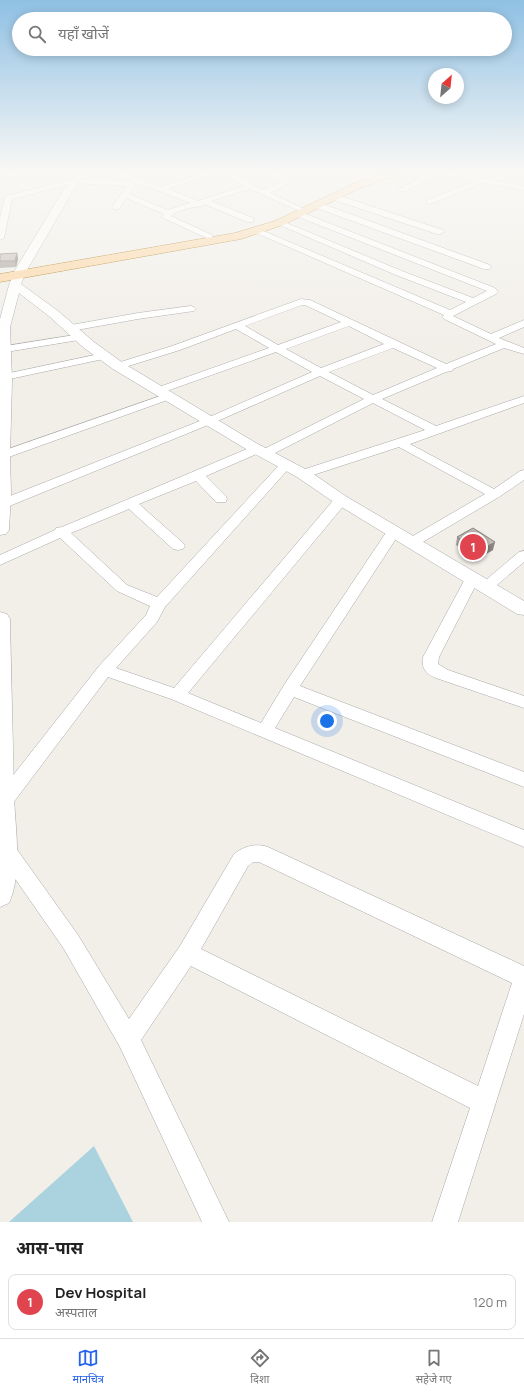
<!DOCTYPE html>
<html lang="hi">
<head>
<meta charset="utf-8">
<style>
  :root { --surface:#fff; --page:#f2f2f2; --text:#222; --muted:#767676; --line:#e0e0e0; --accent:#2563eb }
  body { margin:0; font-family:Manrope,"Noto Sans Devanagari",sans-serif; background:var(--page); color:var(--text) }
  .compass { position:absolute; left:428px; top:68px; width:36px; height:36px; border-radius:50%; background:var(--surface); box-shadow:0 2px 10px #0003; rotate:27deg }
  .you { position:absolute; left:327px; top:721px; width:14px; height:14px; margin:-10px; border:3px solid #fff; border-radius:50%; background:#1a73e8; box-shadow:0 0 0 6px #1a73e833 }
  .badge { display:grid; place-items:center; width:26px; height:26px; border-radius:50%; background:var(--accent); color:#fff; font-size:13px; font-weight:700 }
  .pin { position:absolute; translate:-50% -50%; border:2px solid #fff; box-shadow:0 1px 4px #0006 }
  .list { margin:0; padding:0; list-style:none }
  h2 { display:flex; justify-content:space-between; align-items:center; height:52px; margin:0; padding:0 16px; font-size:17px }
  h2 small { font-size:13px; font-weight:400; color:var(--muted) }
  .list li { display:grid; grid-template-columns:26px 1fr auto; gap:12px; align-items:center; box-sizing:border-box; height:56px; margin:0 8px 8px; padding:0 8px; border:1px solid var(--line); border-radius:8px }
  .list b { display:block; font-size:15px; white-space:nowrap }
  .list p { margin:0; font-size:13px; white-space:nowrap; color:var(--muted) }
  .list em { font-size:13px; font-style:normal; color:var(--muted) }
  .icon { flex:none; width:22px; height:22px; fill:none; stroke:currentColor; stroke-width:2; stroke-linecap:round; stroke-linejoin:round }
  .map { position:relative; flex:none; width:524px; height:1222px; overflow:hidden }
  .search { position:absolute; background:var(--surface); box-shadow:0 2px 10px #0003; left:12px; right:12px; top:12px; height:44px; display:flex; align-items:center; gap:10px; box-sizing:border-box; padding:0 14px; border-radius:22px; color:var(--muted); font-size:15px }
  .sheet { height:116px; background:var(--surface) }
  nav { display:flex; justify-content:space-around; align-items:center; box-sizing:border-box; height:56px; border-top:1px solid var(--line); background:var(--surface); font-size:11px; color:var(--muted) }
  nav a { display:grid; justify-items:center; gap:2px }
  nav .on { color:var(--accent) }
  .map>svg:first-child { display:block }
  .water { fill:#aad3df }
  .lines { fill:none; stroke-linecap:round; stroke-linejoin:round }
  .minor-casing { stroke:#a9a9a9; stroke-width:1 }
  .tertiary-casing { stroke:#a9a9a9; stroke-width:1 }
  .primary-casing { stroke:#a06b00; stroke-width:1 }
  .minor { fill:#fff; fill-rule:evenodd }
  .tertiary { fill:#fff; fill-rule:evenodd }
  .primary { fill:#fcd6a4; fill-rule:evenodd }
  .wall { fill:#aba49e }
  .shaded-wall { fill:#8b8681 }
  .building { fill:#c7bfb8; stroke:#8b8681 }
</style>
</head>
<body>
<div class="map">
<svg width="524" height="1222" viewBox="0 0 524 1222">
  <rect width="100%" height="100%" fill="#f2efe9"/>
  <path class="water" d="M94 1146 133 1222H9Z"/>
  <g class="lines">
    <g class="minor-casing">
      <g id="minor">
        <path d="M12 172H22L12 178H6V174Z"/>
        <path d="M112 172H122L161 187 207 172H218L168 189 198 201 244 186 222 172H231L263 190 282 182 267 172H276L291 182 270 193 309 211 308 213H303L495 288 498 292 496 294 453 316 491 334 524 320V327L499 338 524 348V354L504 348 453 369 452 371 446 372 382 399 436 426 524 396V403L410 444 494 489 520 471 524 470V480L499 497 416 546 411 547 406 546 404 543 406 540 485 494 399 447 307 477H299L297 474 299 471 425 430 373 403 269 456H261L259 453 206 476 226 496 227 499 226 502H216L196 481 139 504 183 543 185 546 183 549 178 550 173 549 129 509 71 533 127 585 157 597 282 462H290L292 465 165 607 157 622 116 668 174 688 336 497H346L347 500 346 503 188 693 261 723 284 685 389 528 394 527 399 528 401 531 300 686 524 772V787L294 697 275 728 524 830V847L171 699 108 677 10 807 3 810 0 809V792L99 666 146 615 150 606 117 591 60 538 0 565V555L55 530 56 528 62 527 254 446H262L264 449 364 399 320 376 213 423 7 507H0V500L205 419 312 372 276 352 164 392H156L154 390 156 388 269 348 236 329 180 350 122 368H114L113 366 114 364 172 346 301 299 310 300 446 364 496 344 444 319 442 317 444 315 252 231 253 229H259L450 310 466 302 396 275 275 223 279 221H282L402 271 473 298 487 291 296 216V212H301L250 189 211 201 253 218V222H247L204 204 203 206C193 207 179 209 171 216L212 235 213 237 209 239 163 218 162 216 164 214 126 198 119 209H113L112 207 127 186 75 183 12 199 4 238 0 240V218L5 196 75 179 133 181ZM141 184 190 203 168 210 129 194 134 187 133 185ZM302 305H305L341 322 278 345 245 326ZM349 326 384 344 321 368 286 349ZM393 348 437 368 373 395 329 372Z"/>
        <path d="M431 172H448L524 186V190L483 183 430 204H427V200L474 182 438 174 406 191H400L399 189Z"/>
        <path d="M516 172H524V175L517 173Z"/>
        <path d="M331 195H337L443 230 444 232 440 234H437L331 199Z"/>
        <path d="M314 203H320L490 265 491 267 490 269H484L314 207Z"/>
        <path d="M191 306 194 307 196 309 194 311 138 319 71 331 66 328 71 325 138 313Z"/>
        <path d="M81 334 85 335 86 337 85 339 0 353V347Z"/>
        <path d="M104 353 108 354 109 356 108 358 5 380 0 378 1 375 5 374Z"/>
        <path d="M169 393 175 396 173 398 6 458H0V452Z"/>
        <path d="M524 551V562L491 590 486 592 481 590 479 587 481 584 519 552Z"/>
        <path d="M472 574 477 576 479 579 439 657 438 664 448 670 524 696V708L436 678C426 674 421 668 423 657L465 579 467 576Z"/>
        <path d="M6 842 13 844 78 935 129 1019 180 946 234 854C244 846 256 843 268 847L524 966V1014L458 1222H432L470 1108 191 966 141 1040 229 1222H202L120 1047 64 949 0 857V844ZM253 862H259L512 983 478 1086 201 949 248 866Z"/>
      </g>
    </g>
    <g class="tertiary-casing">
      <g id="tertiary">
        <path d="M77 172H86L71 194 27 270 21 284 58 311 94 342 123 363 256 443 309 471 347 497 524 601V615L517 614 335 503 297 477 246 449 113 369 84 348 50 317 19 293 10 327 12 380 10 455 11 493 9 530 6 534 0 535V319L9 285 15 270 61 194Z"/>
        <path d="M0 612 7 614 10 619C11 678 13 736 14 795 15 828 23 872 9 903L0 907Z"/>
      </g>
    </g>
    <g class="primary-casing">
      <path id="primary" d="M388 172H404L403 174 363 187 283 225 241 239 0 282V274L235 233 275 221 355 183Z"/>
    </g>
    <use href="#minor" class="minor"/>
    <use href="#tertiary" class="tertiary"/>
    <use href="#primary" class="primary"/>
  </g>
  <g class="wall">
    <path d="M17 253 18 259 16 267 0 268V254Z"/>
    <path d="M457 537 493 550 477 559 456 545Z"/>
  </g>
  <g class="shaded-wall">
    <path d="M17 253 18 259 16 267 15 261Z"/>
    <path d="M495 542 493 550 477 559 479 551Z"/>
  </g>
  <g class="building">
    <path d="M17 253 15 261H0V254Z"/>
    <path d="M473 528 495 542 479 551 457 537Z"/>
  </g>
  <linearGradient id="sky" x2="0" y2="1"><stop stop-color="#8fc0e4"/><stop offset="0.5" stop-color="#f9f8f5"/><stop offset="1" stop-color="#f9f8f5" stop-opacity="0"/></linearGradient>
  <rect width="524" height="343" fill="url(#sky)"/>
</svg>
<svg class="compass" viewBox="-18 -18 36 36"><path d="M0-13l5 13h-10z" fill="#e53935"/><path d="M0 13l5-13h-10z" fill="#767676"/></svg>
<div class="you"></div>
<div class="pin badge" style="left:473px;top:547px;background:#e0444e">1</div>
<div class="search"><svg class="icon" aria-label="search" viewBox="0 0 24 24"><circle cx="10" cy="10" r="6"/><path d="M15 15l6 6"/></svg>यहाँ खोजें</div>
</div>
<section class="sheet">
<h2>आस-पास<small></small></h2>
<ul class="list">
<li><span class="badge" style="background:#e0444e">1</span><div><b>Dev Hospital</b><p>अस्पताल</p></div><em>120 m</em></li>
</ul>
</section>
<nav>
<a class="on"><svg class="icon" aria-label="map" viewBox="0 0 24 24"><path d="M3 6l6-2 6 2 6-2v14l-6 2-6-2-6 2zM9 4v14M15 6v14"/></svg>मानचित्र</a>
<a><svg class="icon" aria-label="directions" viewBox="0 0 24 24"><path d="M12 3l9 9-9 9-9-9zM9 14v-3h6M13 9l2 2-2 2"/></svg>दिशा</a>
<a><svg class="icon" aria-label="saved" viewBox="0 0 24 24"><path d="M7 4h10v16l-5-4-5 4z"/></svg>सहेजे गए</a>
</nav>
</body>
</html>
